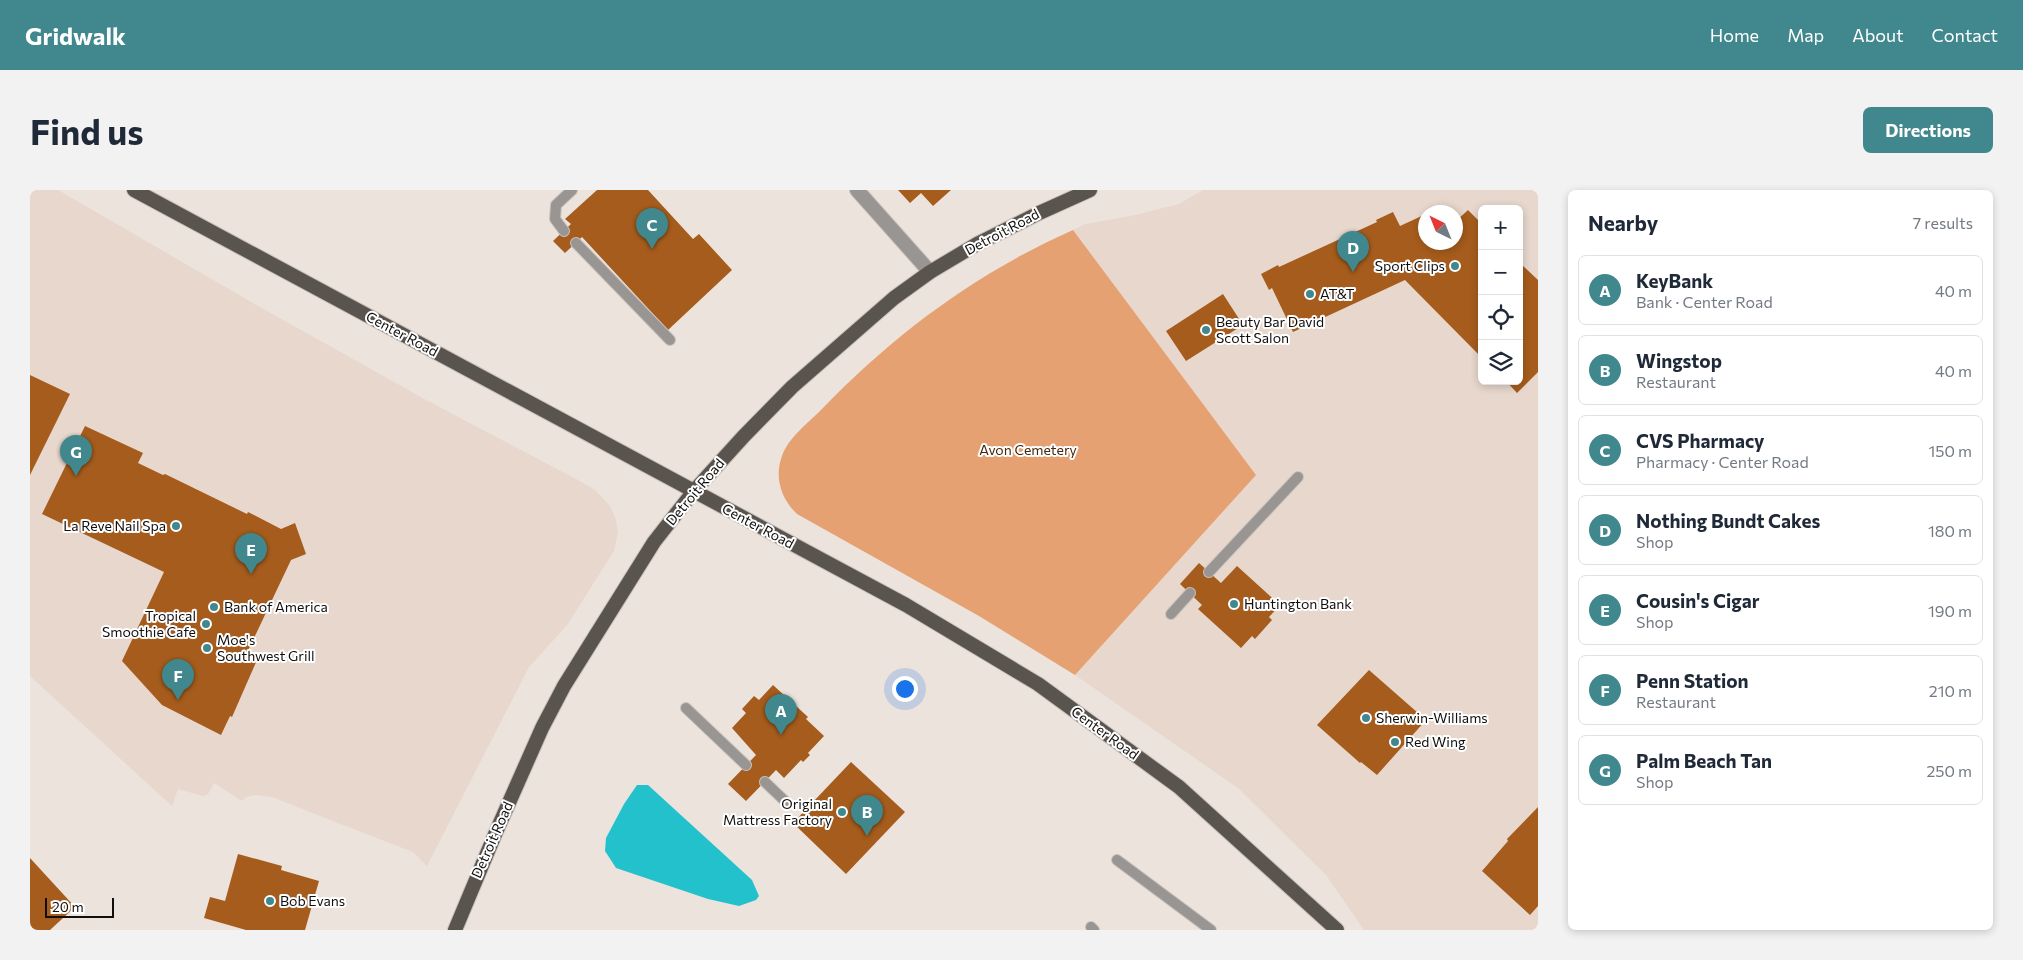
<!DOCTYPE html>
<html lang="en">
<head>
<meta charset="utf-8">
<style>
  :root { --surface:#fff; --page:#f2f2f3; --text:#1f2937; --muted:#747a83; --line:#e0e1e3; --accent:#40888d }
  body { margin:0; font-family:Commissioner,sans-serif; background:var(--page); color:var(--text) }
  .controls { position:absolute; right:15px; top:15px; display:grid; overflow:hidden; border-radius:8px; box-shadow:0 2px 8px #0003 }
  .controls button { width:45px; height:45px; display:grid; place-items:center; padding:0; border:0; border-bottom:1px solid var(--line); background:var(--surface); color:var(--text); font:25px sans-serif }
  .compass { position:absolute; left:1388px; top:15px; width:45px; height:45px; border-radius:50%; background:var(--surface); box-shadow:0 2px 8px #0003; rotate:317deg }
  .scale { position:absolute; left:15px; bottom:12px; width:69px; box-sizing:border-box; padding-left:5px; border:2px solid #110e0c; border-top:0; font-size:14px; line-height:18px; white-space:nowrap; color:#110e0c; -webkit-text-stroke:4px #fff; paint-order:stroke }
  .you { position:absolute; left:874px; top:498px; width:18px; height:18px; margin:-12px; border:4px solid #fff; border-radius:50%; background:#1a73e8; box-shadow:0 0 0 8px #1a73e833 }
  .badge { display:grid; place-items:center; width:32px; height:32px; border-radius:50%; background:var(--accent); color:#fff; font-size:16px; font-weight:700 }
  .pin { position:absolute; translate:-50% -41px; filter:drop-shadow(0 1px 2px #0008) }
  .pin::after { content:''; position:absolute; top:26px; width:18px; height:15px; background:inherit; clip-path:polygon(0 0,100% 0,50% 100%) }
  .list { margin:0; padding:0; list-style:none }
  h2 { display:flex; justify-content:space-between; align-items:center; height:65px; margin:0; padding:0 20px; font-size:21px }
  h2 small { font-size:16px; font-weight:400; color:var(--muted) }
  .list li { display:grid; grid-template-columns:32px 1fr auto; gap:15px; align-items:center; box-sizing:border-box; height:70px; margin:0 10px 10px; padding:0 10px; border:1px solid var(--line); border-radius:8px }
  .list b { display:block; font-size:19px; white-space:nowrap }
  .list p { margin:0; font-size:16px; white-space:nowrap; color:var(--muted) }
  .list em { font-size:16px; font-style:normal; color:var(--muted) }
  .icon { flex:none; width:28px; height:28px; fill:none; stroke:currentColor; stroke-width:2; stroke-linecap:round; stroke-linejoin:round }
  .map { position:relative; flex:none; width:1508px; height:740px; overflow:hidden; border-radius:8px }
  header { display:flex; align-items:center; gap:30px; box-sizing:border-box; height:70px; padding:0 25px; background:var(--accent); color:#fff }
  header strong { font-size:24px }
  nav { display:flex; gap:28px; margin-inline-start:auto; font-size:18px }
  .intro { display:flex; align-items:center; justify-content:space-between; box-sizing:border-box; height:120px; padding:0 30px }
  h1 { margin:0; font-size:35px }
  .button { padding:12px 22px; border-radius:8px; background:var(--accent); color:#fff; font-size:18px; font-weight:700 }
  main { display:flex; gap:30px; padding:0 30px }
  aside { flex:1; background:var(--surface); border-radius:8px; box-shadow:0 2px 8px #0003 }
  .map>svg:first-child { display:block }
  .built { fill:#e7d7cc; fill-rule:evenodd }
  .green { fill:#e5a171 }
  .water { fill:#23c1cc }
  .building { fill:#a55c1c }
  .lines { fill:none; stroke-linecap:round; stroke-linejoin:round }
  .service-casing { stroke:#c9c1bc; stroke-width:12 }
  .minor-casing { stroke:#c9c1bc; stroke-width:16 }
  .primary-casing { stroke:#c9c1bc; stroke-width:16 }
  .service { stroke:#989592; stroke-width:10 }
  .minor { stroke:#989592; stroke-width:14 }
  .primary { stroke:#5a544f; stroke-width:14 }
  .poi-dot { fill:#40888d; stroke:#fff; stroke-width:2 }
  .labels { text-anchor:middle; stroke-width:4; stroke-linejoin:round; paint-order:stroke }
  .street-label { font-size:14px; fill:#110e0c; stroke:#fff }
  .poi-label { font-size:14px; fill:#110e0c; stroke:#fff; text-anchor:start }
  .park-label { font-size:14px; fill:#45250c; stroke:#fff }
</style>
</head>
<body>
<header>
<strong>Gridwalk</strong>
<nav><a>Home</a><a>Map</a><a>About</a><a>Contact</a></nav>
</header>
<div class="intro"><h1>Find us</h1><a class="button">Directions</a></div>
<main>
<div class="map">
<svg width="1508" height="740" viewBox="0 0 1508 740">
  <rect width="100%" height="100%" fill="#ece3dd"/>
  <g class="built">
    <path d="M0 0H28L228 116 398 211 548 290 565 300 580 316 586 330 588 342 584 361 537 435 499 477 397 676 383 662 331 642 242 607 225 605 216 607 212 611 184 593 178 604 173 606 148 599 142 616 0 486Z"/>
    <path d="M1173 0H1508V740H1334L1296 685 1208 598 1045 485 1226 285 1043 40 1055 34 1101 26 1149 14ZM1452 19H1489V191H1452ZM1396 22H1426V52H1396Z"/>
  </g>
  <path class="green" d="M1043 40 1226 285 1045 485 949 426 767 324C751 309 744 287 752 266 758 248 778 233 791 220 864 144 946 83 1043 40Z"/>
  <path class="water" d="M607 595H618L722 690 729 706 726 710 709 716 678 709 586 678 575 661 576 648 594 614Z"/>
  <g class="building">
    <path d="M567 0H618L663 49 669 44 702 80 638 140 552 47 535 63 523 51 541 34 535 29Z"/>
    <path d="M868 0H921L903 16 891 3 880 13Z"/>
    <path d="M1438 20 1452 34V168L1375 90 1263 142 1242 98 1239 100 1231 84 1248 75 1249 77 1347 32 1346 30 1363 22 1370 36 1396 24V52H1426V31Z"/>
    <path d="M1489 72 1508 90V182L1487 203 1476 191H1489Z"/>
    <path d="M1193 104 1213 135 1156 171 1136 141Z"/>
    <path d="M0 185 40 204 0 285Z"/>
    <path d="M55 236 113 263 108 273 133 285 135 284 217 324 218 322 251 339 265 333 276 364 261 370 216 465 227 470 202 527 200 526 191 545 132 515 92 471 134 382 12 324Z"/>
    <path d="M1169 373 1191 393 1207 376 1250 415 1239 427 1242 430 1225 449 1222 446 1211 458 1168 419 1172 415 1150 394Z"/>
    <path d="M1339 480 1396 530 1347 585 1331 572 1330 573 1287 535Z"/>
    <path d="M743 495 778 527 776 529 794 546 778 563 780 565 773 572 771 570 754 588 746 580 716 611 698 594 726 565 702 538 716 523 712 519 724 506 729 510Z"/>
    <path d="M821 572 875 622 816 684 763 633Z"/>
    <path d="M1508 617V716L1500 725 1452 681 1478 651 1477 649Z"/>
    <path d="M208 664 252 676 251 680 289 691 275 740H216L174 728 180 707 195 711Z"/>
    <path d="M0 668 45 717 20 740H0Z"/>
  </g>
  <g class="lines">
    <g class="service-casing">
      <g id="service">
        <path d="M534 41 525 29 526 15 542 0"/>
        <path d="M546 53 640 150"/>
        <path d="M1179 382 1268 287"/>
        <path d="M1141 424 1160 403"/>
        <path d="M656 518 716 575"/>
        <path d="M735 592 757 613"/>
        <path d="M1087 670 1181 740"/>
        <path d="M1061 737 1064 740"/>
      </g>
    </g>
    <g class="minor-casing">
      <path id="minor" d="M827 0 900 82"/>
    </g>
    <g class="primary-casing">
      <g id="primary">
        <path d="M104 0 876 415 1008 494 1149 597 1307 740"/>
        <path d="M425 740 466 642 512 538 534 496 624 352 664 301 713 247 762 197 864 108 900 82 947 54 1009 23 1060 0"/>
      </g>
    </g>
    <use href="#service" class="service"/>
    <use href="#minor" class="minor"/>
    <use href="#primary" class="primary"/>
  </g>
  <g class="poi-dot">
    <circle cx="1425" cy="76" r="5"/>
    <circle cx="1280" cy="104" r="5"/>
    <circle cx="1176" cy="140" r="5"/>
    <circle cx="146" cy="336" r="5"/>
    <circle cx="1204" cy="414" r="5"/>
    <circle cx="184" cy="417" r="5"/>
    <circle cx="176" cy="434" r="5"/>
    <circle cx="177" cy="458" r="5"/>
    <circle cx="1336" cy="528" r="5"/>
    <circle cx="1365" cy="552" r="5"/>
    <circle cx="812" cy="622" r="5"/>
    <circle cx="240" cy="711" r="5"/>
  </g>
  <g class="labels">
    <g class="street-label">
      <text transform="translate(972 42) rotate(-28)" y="5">Detroit Road</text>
      <text transform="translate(372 144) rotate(28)" y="5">Center Road</text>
      <text transform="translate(665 302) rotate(-50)" y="5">Detroit Road</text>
      <text transform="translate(728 336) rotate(28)" y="5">Center Road</text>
      <text transform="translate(1075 543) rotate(36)" y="5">Center Road</text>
      <text transform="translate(462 650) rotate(-66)" y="5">Detroit Road</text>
    </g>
    <g class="poi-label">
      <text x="1415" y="81" text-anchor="end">Sport Clips</text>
      <text x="1290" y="109">AT&amp;T</text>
      <text x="1186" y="137">Beauty Bar David<tspan x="1186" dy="16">Scott Salon</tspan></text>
      <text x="136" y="341" text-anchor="end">La Reve Nail Spa</text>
      <text x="1214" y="419">Huntington Bank</text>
      <text x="194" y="422">Bank of America</text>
      <text x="166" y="431" text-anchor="end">Tropical<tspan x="166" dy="16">Smoothie Cafe</tspan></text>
      <text x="187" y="455">Moe's<tspan x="187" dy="16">Southwest Grill</tspan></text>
      <text x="1346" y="533">Sherwin-Williams</text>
      <text x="1375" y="557">Red Wing</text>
      <text x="802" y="619" text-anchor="end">Original<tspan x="802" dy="16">Mattress Factory</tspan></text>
      <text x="250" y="716">Bob Evans</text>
    </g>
    <g class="park-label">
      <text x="998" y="265">Avon Cemetery</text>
    </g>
  </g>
</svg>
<div class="controls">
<button>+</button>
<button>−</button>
<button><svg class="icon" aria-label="locate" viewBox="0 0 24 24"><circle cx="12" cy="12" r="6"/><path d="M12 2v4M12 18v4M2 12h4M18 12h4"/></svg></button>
<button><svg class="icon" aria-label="layers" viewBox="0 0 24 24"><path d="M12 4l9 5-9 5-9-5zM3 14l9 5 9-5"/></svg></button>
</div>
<svg class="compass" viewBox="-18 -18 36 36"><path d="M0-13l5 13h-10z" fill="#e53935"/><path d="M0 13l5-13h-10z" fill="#747a83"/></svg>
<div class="scale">20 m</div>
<div class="you"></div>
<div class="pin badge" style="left:751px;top:545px">A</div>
<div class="pin badge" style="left:837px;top:646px">B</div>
<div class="pin badge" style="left:622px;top:59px">C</div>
<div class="pin badge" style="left:1323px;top:82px">D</div>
<div class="pin badge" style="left:221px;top:384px">E</div>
<div class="pin badge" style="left:148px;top:510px">F</div>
<div class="pin badge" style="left:46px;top:286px">G</div>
</div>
<aside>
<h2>Nearby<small>7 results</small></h2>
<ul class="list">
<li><span class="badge">A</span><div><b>KeyBank</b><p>Bank · Center Road</p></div><em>40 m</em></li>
<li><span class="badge">B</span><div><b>Wingstop</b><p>Restaurant</p></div><em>40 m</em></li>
<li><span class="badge">C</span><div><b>CVS Pharmacy</b><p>Pharmacy · Center Road</p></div><em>150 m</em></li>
<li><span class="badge">D</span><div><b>Nothing Bundt Cakes</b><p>Shop</p></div><em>180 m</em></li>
<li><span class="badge">E</span><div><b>Cousin's Cigar</b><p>Shop</p></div><em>190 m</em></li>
<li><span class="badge">F</span><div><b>Penn Station</b><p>Restaurant</p></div><em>210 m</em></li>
<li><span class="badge">G</span><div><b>Palm Beach Tan</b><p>Shop</p></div><em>250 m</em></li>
</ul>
</aside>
</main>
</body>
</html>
